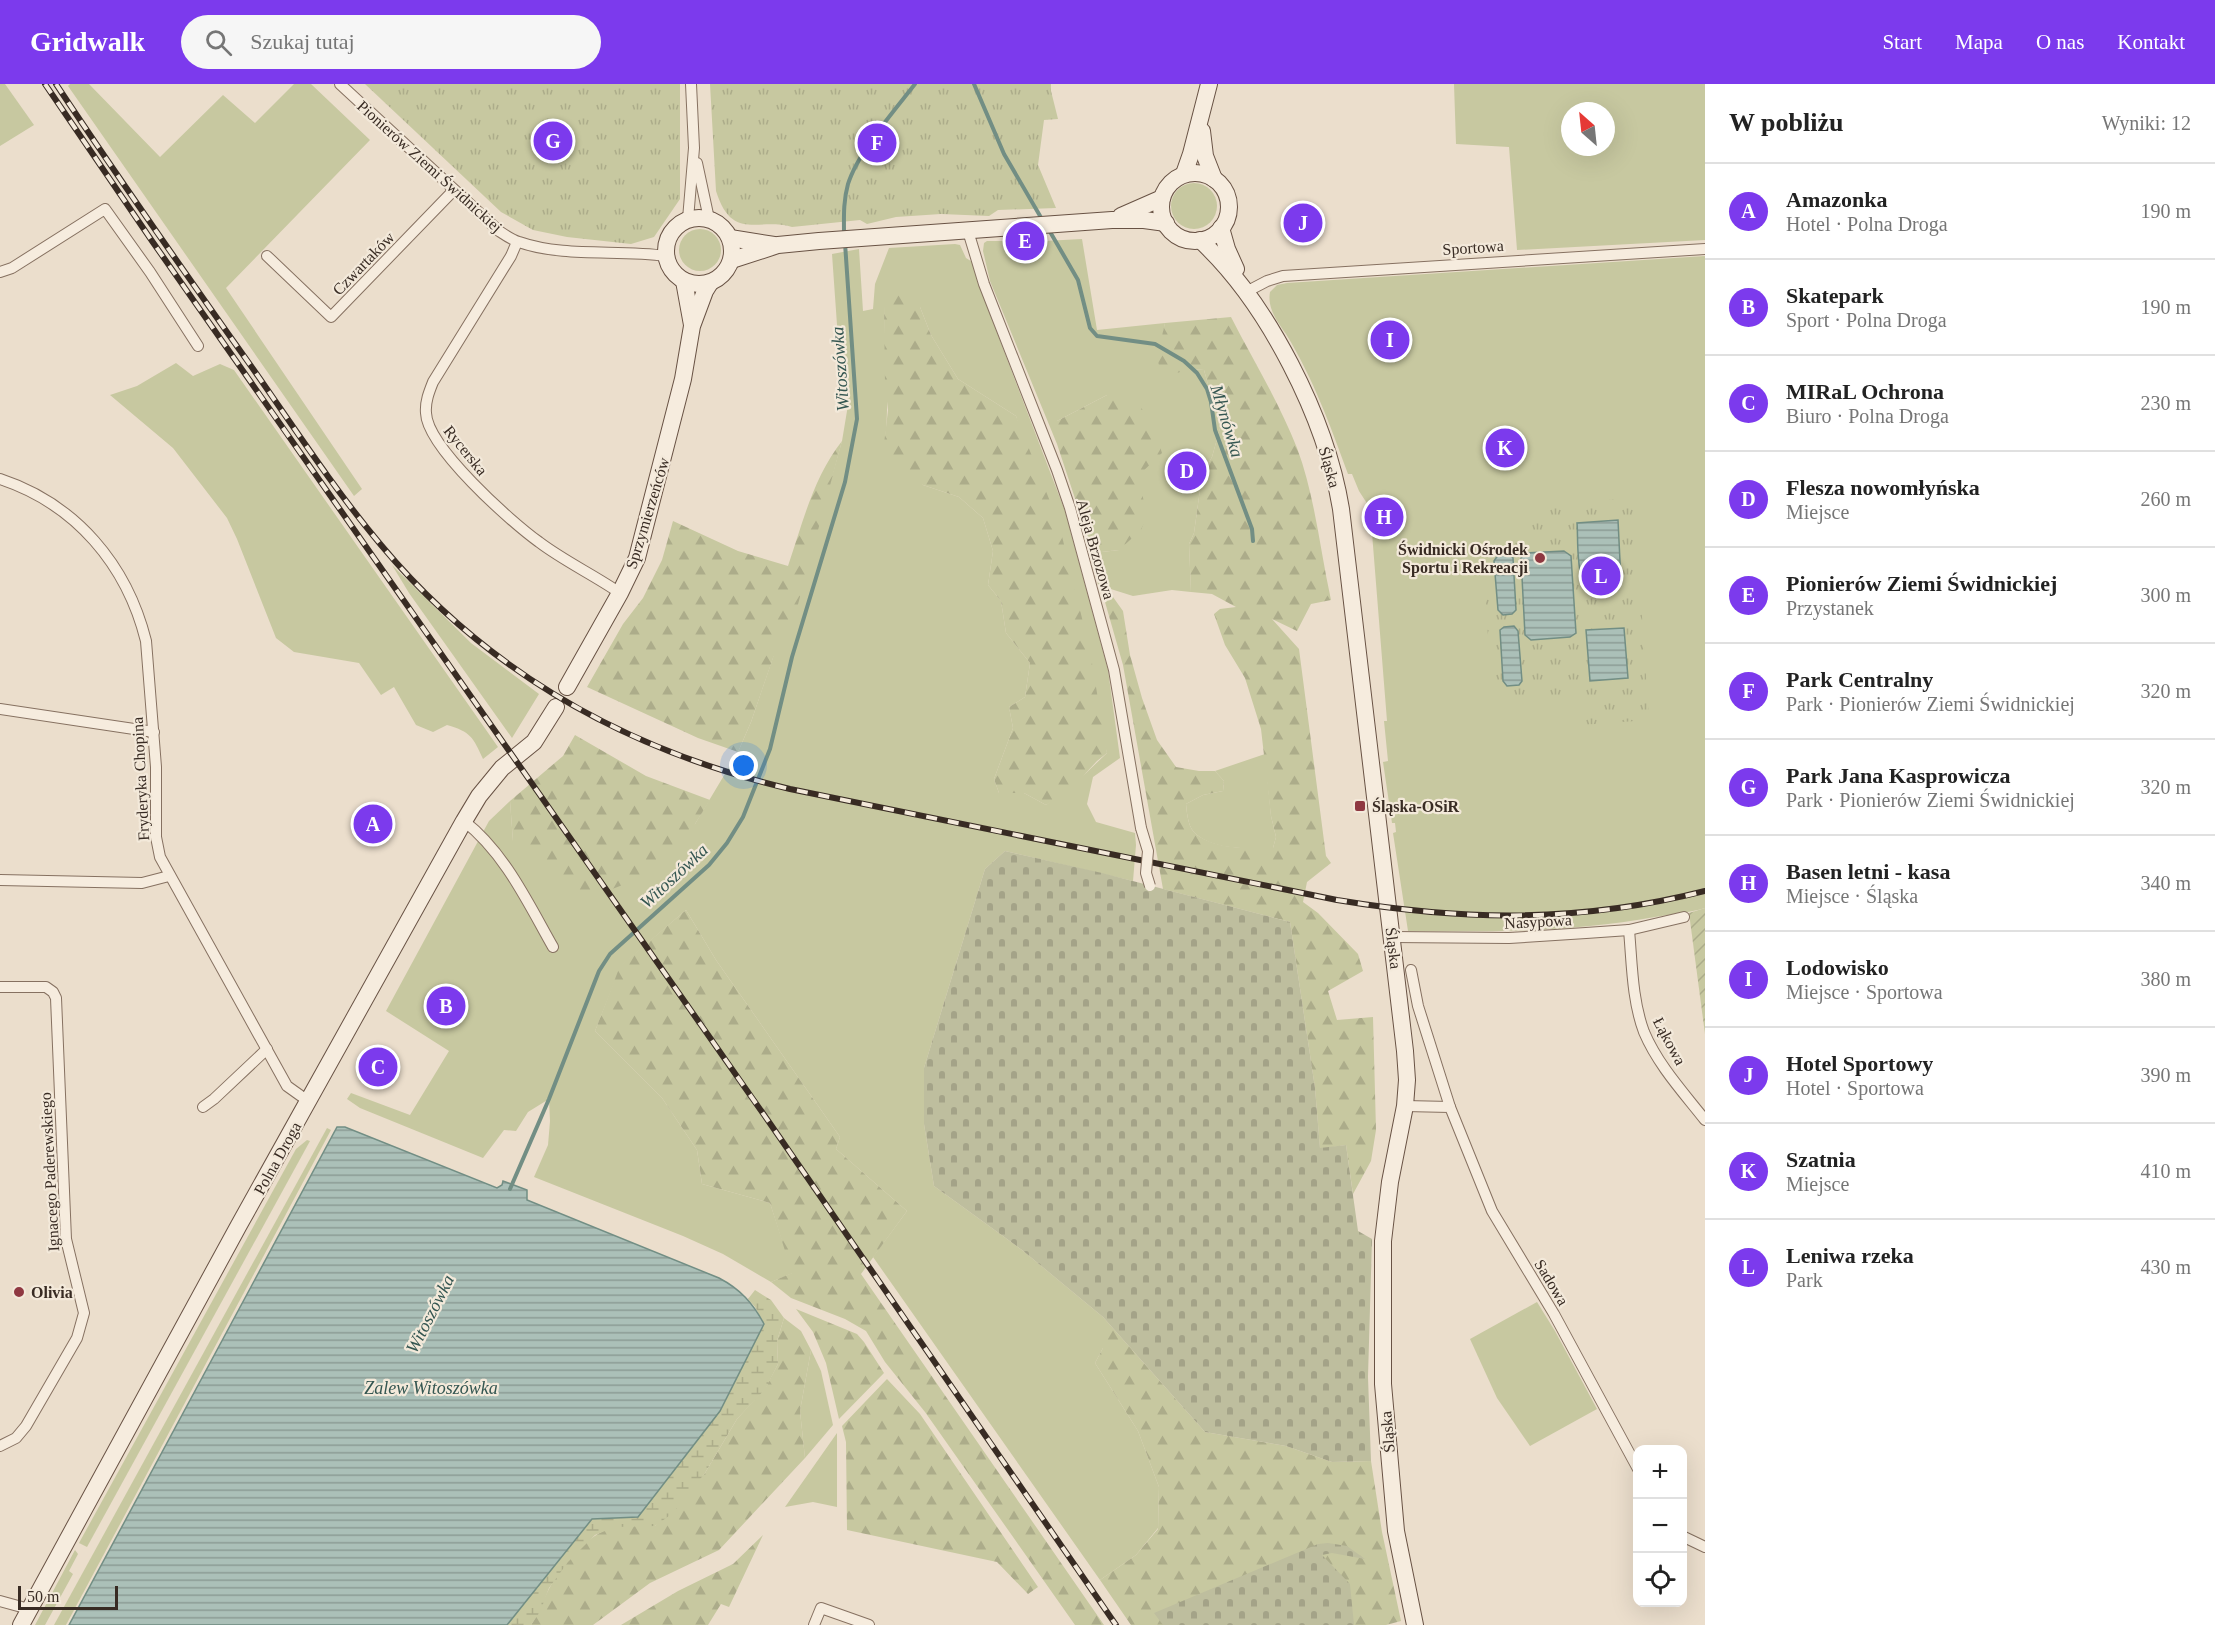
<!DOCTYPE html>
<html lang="pl">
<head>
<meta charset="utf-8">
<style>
  :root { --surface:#fff; --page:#f6f6f6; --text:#222; --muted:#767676; --line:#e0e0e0; --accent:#7c3aed }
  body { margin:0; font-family:"Times New Roman",serif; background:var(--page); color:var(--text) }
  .controls { position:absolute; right:18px; bottom:18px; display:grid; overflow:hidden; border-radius:12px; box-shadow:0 6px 24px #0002 }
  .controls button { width:54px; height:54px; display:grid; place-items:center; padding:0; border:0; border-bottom:2px solid var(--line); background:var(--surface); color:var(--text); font:30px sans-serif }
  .compass { position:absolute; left:1561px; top:18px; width:54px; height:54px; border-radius:50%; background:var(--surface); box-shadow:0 6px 24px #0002; rotate:333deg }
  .scale { position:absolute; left:18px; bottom:15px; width:100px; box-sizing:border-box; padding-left:6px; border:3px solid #382b23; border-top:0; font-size:16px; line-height:21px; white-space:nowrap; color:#382b23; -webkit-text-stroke:4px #f3e9da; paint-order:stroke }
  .you { position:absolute; left:744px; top:682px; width:21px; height:21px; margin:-15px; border:4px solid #fff; border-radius:50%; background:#1a73e8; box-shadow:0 0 0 9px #1a73e833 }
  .badge { display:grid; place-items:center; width:39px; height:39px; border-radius:50%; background:var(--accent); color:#fff; font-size:20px; font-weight:700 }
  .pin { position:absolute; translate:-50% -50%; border:3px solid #fff; box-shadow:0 2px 6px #0006 }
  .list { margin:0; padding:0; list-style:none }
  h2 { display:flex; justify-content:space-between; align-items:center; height:78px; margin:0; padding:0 24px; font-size:26px }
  h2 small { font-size:20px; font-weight:400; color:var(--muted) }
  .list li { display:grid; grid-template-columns:39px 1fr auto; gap:18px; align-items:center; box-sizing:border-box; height:96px; padding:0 24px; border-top:2px solid var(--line) }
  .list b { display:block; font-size:22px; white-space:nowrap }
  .list p { margin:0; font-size:20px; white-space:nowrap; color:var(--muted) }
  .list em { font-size:20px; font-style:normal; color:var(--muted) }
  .icon { flex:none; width:33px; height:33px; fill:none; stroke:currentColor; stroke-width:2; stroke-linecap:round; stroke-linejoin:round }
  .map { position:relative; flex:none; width:1705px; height:1541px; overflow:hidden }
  header { display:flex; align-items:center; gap:36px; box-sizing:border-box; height:84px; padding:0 30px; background:var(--accent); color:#fff }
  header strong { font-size:28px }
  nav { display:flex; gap:33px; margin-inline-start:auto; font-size:21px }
  .search { width:420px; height:54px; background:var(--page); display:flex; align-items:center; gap:15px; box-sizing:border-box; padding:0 21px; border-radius:33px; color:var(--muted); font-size:22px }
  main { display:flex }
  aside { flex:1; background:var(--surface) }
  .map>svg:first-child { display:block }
  .grass { fill:#c7c8a0; fill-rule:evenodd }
  .forest { fill:url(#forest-firs) }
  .wetland { fill:url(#wetland-marsh) }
  .cemetery { fill:url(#cemetery-stones) }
  .park { fill:url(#park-tufts) }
  .garden { fill:url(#garden-furrows) }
  .water { fill:url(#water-rules); stroke:#728e84; stroke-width:1.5 }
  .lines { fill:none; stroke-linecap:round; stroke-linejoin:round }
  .stream { stroke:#728e84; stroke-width:4 }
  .street-casing { stroke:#867161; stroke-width:12 }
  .secondary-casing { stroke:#685244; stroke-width:18 }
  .street { stroke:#f6ecde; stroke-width:10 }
  .secondary { stroke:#f6ecde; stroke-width:16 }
  .rail-casing { stroke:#382b23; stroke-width:6 }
  .rail { stroke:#f3e9da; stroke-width:4; stroke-dasharray:11; stroke-linecap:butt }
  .street-bridge-casing { stroke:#867161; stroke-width:12; stroke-linecap:butt }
  .street-bridge { stroke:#f6ecde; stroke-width:10 }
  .poi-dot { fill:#8f3841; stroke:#f3e9da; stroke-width:2 }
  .labels { text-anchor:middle; stroke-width:4.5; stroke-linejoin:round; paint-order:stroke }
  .street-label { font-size:16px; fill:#382b23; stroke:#f3e9da }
  .poi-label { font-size:16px; font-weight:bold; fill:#382b23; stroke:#f3e9da; text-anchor:start }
  .water-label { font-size:18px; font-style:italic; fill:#345651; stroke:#f3e9da }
</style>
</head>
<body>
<header>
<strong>Gridwalk</strong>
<div class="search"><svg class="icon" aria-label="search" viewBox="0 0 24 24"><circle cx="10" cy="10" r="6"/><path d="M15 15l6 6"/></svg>Szukaj tutaj</div>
<nav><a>Start</a><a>Mapa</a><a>O nas</a><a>Kontakt</a></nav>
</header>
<main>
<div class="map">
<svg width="1705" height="1541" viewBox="0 0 1705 1541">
  <defs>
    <pattern id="forest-firs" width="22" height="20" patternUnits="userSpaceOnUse" patternTransform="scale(1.5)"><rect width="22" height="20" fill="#c7c8a0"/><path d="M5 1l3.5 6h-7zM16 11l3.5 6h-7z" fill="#acac8a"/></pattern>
    <pattern id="wetland-marsh" width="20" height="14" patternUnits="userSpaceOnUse" patternTransform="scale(1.5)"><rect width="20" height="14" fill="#c7c8a0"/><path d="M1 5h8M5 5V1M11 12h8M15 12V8" fill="none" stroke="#acac8a"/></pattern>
    <pattern id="cemetery-stones" width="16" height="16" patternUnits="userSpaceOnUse" patternTransform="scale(1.5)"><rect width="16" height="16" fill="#bebe9e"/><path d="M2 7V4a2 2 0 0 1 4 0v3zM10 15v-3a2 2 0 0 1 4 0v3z" fill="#a4a388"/></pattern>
    <pattern id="park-tufts" width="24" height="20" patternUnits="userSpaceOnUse" patternTransform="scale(1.5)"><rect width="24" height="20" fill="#c7c8a0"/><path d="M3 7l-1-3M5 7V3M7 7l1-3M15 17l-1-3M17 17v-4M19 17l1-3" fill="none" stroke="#acac8a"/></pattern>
    <pattern id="garden-furrows" width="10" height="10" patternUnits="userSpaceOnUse" patternTransform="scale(1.5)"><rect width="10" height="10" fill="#c7c8a0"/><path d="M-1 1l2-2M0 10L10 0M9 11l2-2" fill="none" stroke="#acac8a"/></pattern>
    <pattern id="water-rules" width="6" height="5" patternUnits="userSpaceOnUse" patternTransform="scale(1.5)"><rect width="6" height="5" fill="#abc0b8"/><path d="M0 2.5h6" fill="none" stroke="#8c9c95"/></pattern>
  </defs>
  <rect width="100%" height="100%" fill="#ebdecc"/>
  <g class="grass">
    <path d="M0 0H5L34 41 0 62Z"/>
    <path d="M70 0H89L160 73 223 11 255 39 294 0H311L370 56 226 204 362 405 354 412 68 2Z"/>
    <path d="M1454 0H1705V156L1517 166 1509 63 1456 60ZM1570 27H1606V63H1570Z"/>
    <circle cx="1194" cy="122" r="23"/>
    <circle cx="700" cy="166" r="21"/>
    <path d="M1082 155 1097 246 1165 239 1162 255 1189 285 1204 286 1220 344 1212 373 1202 391 1194 449 1189 460 1191 508 1172 506 1133 512 1098 501 1093 469 1119 466 1107 311 1057 337V360L990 197 983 167 984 159 987 157H1014V162H1024L1025 158Z"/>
    <path d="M955 160 960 161 966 174 974 179 980 204 1065 427 1108 586 1120 674 1093 693 1087 720 1096 738 1135 749 1136 761 1133 797 1005 767 985 785 924 984V1040L934 1102 1022 1166 1103 1233V1264L1095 1279 1138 1347 1159 1403 1158 1444 1136 1471 1100 1496 873 1173 907 1127 836 1065 840 1053 716 876 686 826 621 882 595 947 662 1014 697 1066 702 1100 770 1119 793 1189 771 1198 723 1170 683 1152 534 1093 548 1061 550 1037 549 1015 528 1028 516 1047 504 1046 483 1074 360 1024 347 1015 351 1009 410 1031 449 967 386 927 489 737 510 717 513 757 695 740 738 668 751 638 819 438 842 357 848 321 838 255 832 170 859 165 863 227 873 225 875 200 889 164ZM884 222 920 223 931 251 958 295 1016 332 1107 669 1086 689 1046 721 1024 709H999L994 695 1013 644 1009 623 1025 613 1030 579 1006 549 1001 517 988 501 993 467 983 434 959 413 923 401 885 357C890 313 885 267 884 222Z"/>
    <path d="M1705 172V824C1689 829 1672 830 1655 833 1573 848 1491 848 1408 847L1393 749 1396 748 1395 739H1392L1383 678 1388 677 1384 637H1387L1370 424 1359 407 1352 390H1348C1330 341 1314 296 1286 250 1277 237 1267 224 1270 208L1277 201 1287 199Z"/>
    <path d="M176 279 193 292 220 280 234 286 498 663 483 675C473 653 471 648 447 641L433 648 416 641 394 603 381 611 359 579 294 568 276 554 237 455 227 434 173 364 110 311 137 302Z"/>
    <path d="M392 481 471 559 539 610 512 654 409 509Z"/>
    <path d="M1265 670 1271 732 1276 753 1273 764C1248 764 1218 767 1197 751 1188 745 1187 730 1186 720L1203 711 1223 707 1224 697 1215 687Z"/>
    <path d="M327 1044 331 1046 66 1541H54Z"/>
    <path d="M307 1056 310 1057 87 1463 79 1459 296 1065Z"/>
    <path d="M1537 1218 1555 1247 1597 1325 1530 1362 1497 1314 1470 1255Z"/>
    <path d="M811 1266 821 1287 833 1341 805 1374 800 1327Z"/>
    <path d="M837 1349V1423L813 1418 785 1423Z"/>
    <path d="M75 1466 78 1470 69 1487 73 1490 45 1541H35Z"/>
  </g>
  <g class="forest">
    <path d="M899 210 920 223 931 251 958 295 1016 332 1059 440 1090 567 1107 669 1097 677 1069 707 1046 721 1024 709H999L994 695 1013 644 1009 623 1025 613 1030 579 1006 549 1001 517 988 501 993 467 983 434 959 413 923 401 886 382 884 360 888 326 885 301 884 222Z"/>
    <path d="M1231 233C1253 276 1279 318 1297 364 1315 412 1320 466 1331 516L1311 520 1297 547 1272 535 1299 565 1326 772 1331 779 1307 798 1303 818 1318 829 1358 870 1363 887 1328 907 1337 936 1373 933 1376 1046 1371 1077 1353 1110 1346 1061 1320 1065 1315 1004 1290 838 1163 805 1123 581 1103 511 1113 513 1123 527 1130 571 1142 614 1157 656 1176 683 1199 687H1215L1224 697 1223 707 1203 711 1186 720C1187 730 1188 745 1197 751 1218 766 1248 764 1273 764L1276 753 1271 732 1261 645 1245 594 1225 561 1214 530 1220 525 1236 523 1212 510 1191 508 1189 460 1194 449 1202 391 1212 373 1220 344 1204 286 1189 285 1162 294 1157 273 1165 239Z"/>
    <path d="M1107 311 1132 314 1151 335 1162 369 1138 392 1147 431 1141 446 1119 466 1093 469 1057 360V337Z"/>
    <path d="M842 357 797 524 773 574 751 638 738 668 698 654 587 603 623 540 643 514 662 476 673 437 738 467 788 482C803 438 813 394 842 357Z"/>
    <path d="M575 651 646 692 710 716 695 740 633 797 581 817 513 757 510 717 563 672Z"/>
    <path d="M686 826 716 876 840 1053 836 1065 907 1127 861 1190 1104 1541H1075L925 1328 885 1278 866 1247 845 1235 791 1214 771 1198 792 1189 770 1119 702 1100 697 1066 662 1014 595 947 620 882Z"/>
    <path d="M796 1225 857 1250 864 1258 884 1289 839 1335 826 1279 813 1248Z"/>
    <path d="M1103 1233 1205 1348 1286 1362 1332 1378 1371 1377 1382 1448 1401 1537 1386 1541H1131L1100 1496 1136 1471 1158 1445 1159 1403 1138 1347 1095 1279 1103 1264Z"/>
    <path d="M784 1234 801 1247 811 1266 800 1327 805 1374 719 1466 650 1499 593 1541H531C539 1529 543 1516 550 1503 563 1480 587 1451 613 1443 625 1440 642 1442 655 1442L705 1389 737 1335 766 1303 778 1280 777 1257Z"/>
    <path d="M887 1295 920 1330 1038 1503 1028 1510 997 1478 847 1446 846 1358 842 1342Z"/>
    <path d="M763 1451 729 1523 721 1520 708 1541H621L678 1507 733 1480Z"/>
  </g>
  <path class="wetland" d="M755 1206 771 1216 784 1234 777 1257 778 1280 766 1304 737 1335 705 1389 673 1429 655 1442 615 1443 595 1451 568 1478 549 1504 540 1528 531 1541H507L592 1435 638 1433 720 1327 764 1240 755 1223 748 1215Z"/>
  <g class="cemetery">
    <path d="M1005 767 1102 789 1290 838 1315 1004 1320 1064 1346 1061 1358 1147 1372 1155 1368 1293 1371 1377 1332 1378 1286 1362 1205 1348 1103 1233 1022 1166 934 1102 924 1040V984L985 785Z"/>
    <path d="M1328 1459 1347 1462 1365 1475 1332 1469 1322 1471 1350 1500 1354 1541H1163L1154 1529 1318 1460Z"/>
  </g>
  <g class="park">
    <path d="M365 0H680V115L654 153 631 160 567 153 533 146 501 128Z"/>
    <path d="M710 0H1051V7L1058 35 1044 36 1038 81 1056 124 998 126 989 132 941 130 896 133 867 140 860 136 792 143C758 133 732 158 716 107Z"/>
    <path d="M1634 414 1649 636 1582 641 1580 611 1493 617 1487 540 1482 541V536L1487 535 1483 469H1477V464L1482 463V461L1529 458 1527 422Z"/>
  </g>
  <path class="garden" d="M1705 824V950L1689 829Z"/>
  <g class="water">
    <path d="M1618 436 1621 498 1611 509C1572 525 1579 461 1577 439Z"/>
    <path d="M1564 467 1571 472 1576 549 1570 553 1531 556 1525 551 1521 474 1525 469Z"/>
    <path d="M1508 470 1513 474 1516 526 1512 530 1503 531 1498 526 1494 477 1498 471Z"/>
    <path d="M1514 542 1518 547 1522 597 1519 601 1507 602 1503 597 1500 546 1504 543Z"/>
    <path d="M1624 544 1628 594 1590 597 1586 546Z"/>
    <path d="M337 1043H345L497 1104 502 1101 503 1097 527 1106V1116L719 1194C740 1205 753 1219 764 1240L720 1327 638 1433 592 1435 507 1541H69Z"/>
  </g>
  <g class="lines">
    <g class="stream">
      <path d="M974 0 1004 70 1043 137"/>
      <path d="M1049 146 1078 196 1090 244 1097 252 1155 260 1184 277 1197 289 1207 305 1211 318 1215 346 1252 445 1253 457"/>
      <path d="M844 151C844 134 843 118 848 100 858 68 894 27 915 0"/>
      <path d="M510 1105 549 1015 599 887 610 870 709 781 727 759 743 733 770 665 792 573 845 398 857 335 845 159"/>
    </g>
    <g class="street-casing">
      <g id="street">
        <path d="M340 0 499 147C505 151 512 156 519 158 565 174 618 165 666 172"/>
        <path d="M697 79 709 135"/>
        <path d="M688 135 694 64 691 0"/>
        <path d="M968 147 984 200 1057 386 1070 424 1114 586 1141 744"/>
        <path d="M517 158 511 172 433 298C429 308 425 318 426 329 427 363 511 438 539 458 564 477 594 491 620 509"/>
        <path d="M267 172 331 233 454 106"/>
        <path d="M0 188 12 184 105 125 150 188 198 262"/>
        <path d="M1246 208 1267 197 1283 192 1705 165"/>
        <path d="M0 395C76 420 127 481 146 557L156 683V753L160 773 287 1002 308 1017"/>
        <path d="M0 625 154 648"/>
        <path d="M464 737C505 769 528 819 553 863"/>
        <path d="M0 796 142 799 169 792"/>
        <path d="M1629 846C1632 879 1632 916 1644 948 1658 981 1683 1008 1705 1036"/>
        <path d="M1392 853 1509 854 1586 849 1629 846 1684 833"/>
        <path d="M1411 886 1418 922 1450 1023"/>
        <path d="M0 903H46L53 908 56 914 66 1155 84 1229 77 1254 26 1342 16 1354 0 1362"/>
        <path d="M1405 1022 1450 1023 1492 1127 1554 1230 1638 1385"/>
        <path d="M203 1023 214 1015 267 965"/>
        <path d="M1682 1452 1705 1463"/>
        <path d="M0 1517 29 1525"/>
        <path d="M814 1541 821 1524 869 1541"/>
      </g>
    </g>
    <g class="secondary-casing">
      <g id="secondary">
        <path d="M1202 47 1205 72 1214 95"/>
        <circle cx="1195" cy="123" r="34"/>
        <path d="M1184 90 1191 70 1209 0"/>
        <path d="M1121 132 1162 114"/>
        <circle cx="699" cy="167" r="33"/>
        <path d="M1221 144 1227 165 1236 185"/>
        <path d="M730 154 774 161"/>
        <path d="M1200 156C1268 219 1326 334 1341 425L1405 967 1407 996 1405 1022 1390 1098 1383 1157V1300L1396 1447 1415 1541"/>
        <path d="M732 176 778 161 819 157 1112 136H1144L1166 139"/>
        <path d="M684 197 692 241"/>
        <path d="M567 603 620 509 637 474 683 295 692 242 705 207 710 199"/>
        <path d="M21 1541 239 1141 464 737 479 712 502 684 534 658 556 623"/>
      </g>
    </g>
    <use href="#street" class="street"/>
    <use href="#secondary" class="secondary"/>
    <g class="rail-casing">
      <g id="rail">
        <path d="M45 0 152 157 769 1038 1116 1541"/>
        <path d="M56 0C119 95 185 189 251 282 293 342 334 405 381 461 488 589 629 667 790 705L1337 816C1464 837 1580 839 1705 807"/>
      </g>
    </g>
    <use href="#rail" class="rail"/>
    <g class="street-bridge-casing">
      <path id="street-bridge" d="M1141 744 1148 767 1146 789 1150 802"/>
    </g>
    <use href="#street-bridge" class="street-bridge"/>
  </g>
  <g class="poi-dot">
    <circle cx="1540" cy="474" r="6"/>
    <rect x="1354" y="716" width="12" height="12" rx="3"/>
    <circle cx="19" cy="1208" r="6"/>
  </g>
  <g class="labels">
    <g class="street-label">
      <text transform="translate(430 82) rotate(42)" y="6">Pionierów Ziemi Świdnickiej</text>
      <text transform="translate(1473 163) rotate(-4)" y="6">Sportowa</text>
      <text transform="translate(363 179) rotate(-46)" y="6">Czwartaków</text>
      <text transform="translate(466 366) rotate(51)" y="6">Rycerska</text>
      <text transform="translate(1330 383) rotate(74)" y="6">Śląska</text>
      <text transform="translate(647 429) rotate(-73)" y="6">Sprzymierzeńców</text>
      <text transform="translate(1096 465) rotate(74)" y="6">Aleja Brzozowa</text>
      <text transform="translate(140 695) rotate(-93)" y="6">Fryderyka Chopina</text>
      <text transform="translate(1538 837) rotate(-3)" y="6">Nasypowa</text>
      <text transform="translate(1394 864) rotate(83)" y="6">Śląska</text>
      <text transform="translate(1670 957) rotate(62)" y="6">Łąkowa</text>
      <text transform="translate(277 1074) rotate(-61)" y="6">Polna Droga</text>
      <text transform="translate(49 1088) rotate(-93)" y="6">Ignacego Paderewskiego</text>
      <text transform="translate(1552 1198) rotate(59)" y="6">Sadowa</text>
      <text transform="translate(1387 1348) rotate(-95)" y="6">Śląska</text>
    </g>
    <g class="poi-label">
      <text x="1528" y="471" text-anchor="end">Świdnicki Ośrodek<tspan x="1528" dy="18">Sportu i Rekreacji</tspan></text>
      <text x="1372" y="728">Śląska-OSiR</text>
      <text x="31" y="1214">Olivia</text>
    </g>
    <g class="water-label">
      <text transform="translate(840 285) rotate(-94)" y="6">Witoszówka</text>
      <text transform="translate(1227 337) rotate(73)" y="6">Młynówka</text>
      <text transform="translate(674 792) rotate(-43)" y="6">Witoszówka</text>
      <text transform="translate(430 1230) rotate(-63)" y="6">Witoszówka</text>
      <text x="431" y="1310">Zalew Witoszówka</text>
    </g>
  </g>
</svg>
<div class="controls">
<button>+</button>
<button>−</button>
<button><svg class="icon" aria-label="locate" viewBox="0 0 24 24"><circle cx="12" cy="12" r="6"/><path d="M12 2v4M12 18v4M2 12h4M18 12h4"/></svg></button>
</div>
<svg class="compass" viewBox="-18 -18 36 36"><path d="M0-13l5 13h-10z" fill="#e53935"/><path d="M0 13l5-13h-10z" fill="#767676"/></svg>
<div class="scale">50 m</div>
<div class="you"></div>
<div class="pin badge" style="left:373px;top:740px">A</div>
<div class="pin badge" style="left:446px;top:922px">B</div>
<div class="pin badge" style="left:378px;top:983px">C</div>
<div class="pin badge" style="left:1187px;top:387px">D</div>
<div class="pin badge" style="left:1025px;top:157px">E</div>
<div class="pin badge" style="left:877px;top:59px">F</div>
<div class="pin badge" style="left:553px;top:57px">G</div>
<div class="pin badge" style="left:1384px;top:433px">H</div>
<div class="pin badge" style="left:1390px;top:256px">I</div>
<div class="pin badge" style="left:1303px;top:139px">J</div>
<div class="pin badge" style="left:1505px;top:364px">K</div>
<div class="pin badge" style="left:1601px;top:492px">L</div>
</div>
<aside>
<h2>W pobliżu<small>Wyniki: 12</small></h2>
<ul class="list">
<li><span class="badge">A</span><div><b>Amazonka</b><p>Hotel · Polna Droga</p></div><em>190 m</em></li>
<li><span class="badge">B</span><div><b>Skatepark</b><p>Sport · Polna Droga</p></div><em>190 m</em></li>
<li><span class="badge">C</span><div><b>MIRaL Ochrona</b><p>Biuro · Polna Droga</p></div><em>230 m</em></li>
<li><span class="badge">D</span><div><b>Flesza nowomłyńska</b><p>Miejsce</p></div><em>260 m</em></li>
<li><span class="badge">E</span><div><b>Pionierów Ziemi Świdnickiej</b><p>Przystanek</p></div><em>300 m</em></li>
<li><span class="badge">F</span><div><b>Park Centralny</b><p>Park · Pionierów Ziemi Świdnickiej</p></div><em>320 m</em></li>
<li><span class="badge">G</span><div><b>Park Jana Kasprowicza</b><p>Park · Pionierów Ziemi Świdnickiej</p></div><em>320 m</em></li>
<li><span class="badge">H</span><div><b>Basen letni - kasa</b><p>Miejsce · Śląska</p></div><em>340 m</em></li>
<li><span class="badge">I</span><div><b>Lodowisko</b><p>Miejsce · Sportowa</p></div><em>380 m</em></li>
<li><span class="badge">J</span><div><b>Hotel Sportowy</b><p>Hotel · Sportowa</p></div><em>390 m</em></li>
<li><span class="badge">K</span><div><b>Szatnia</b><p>Miejsce</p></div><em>410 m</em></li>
<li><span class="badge">L</span><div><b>Leniwa rzeka</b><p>Park</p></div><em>430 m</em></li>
</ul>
</aside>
</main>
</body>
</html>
